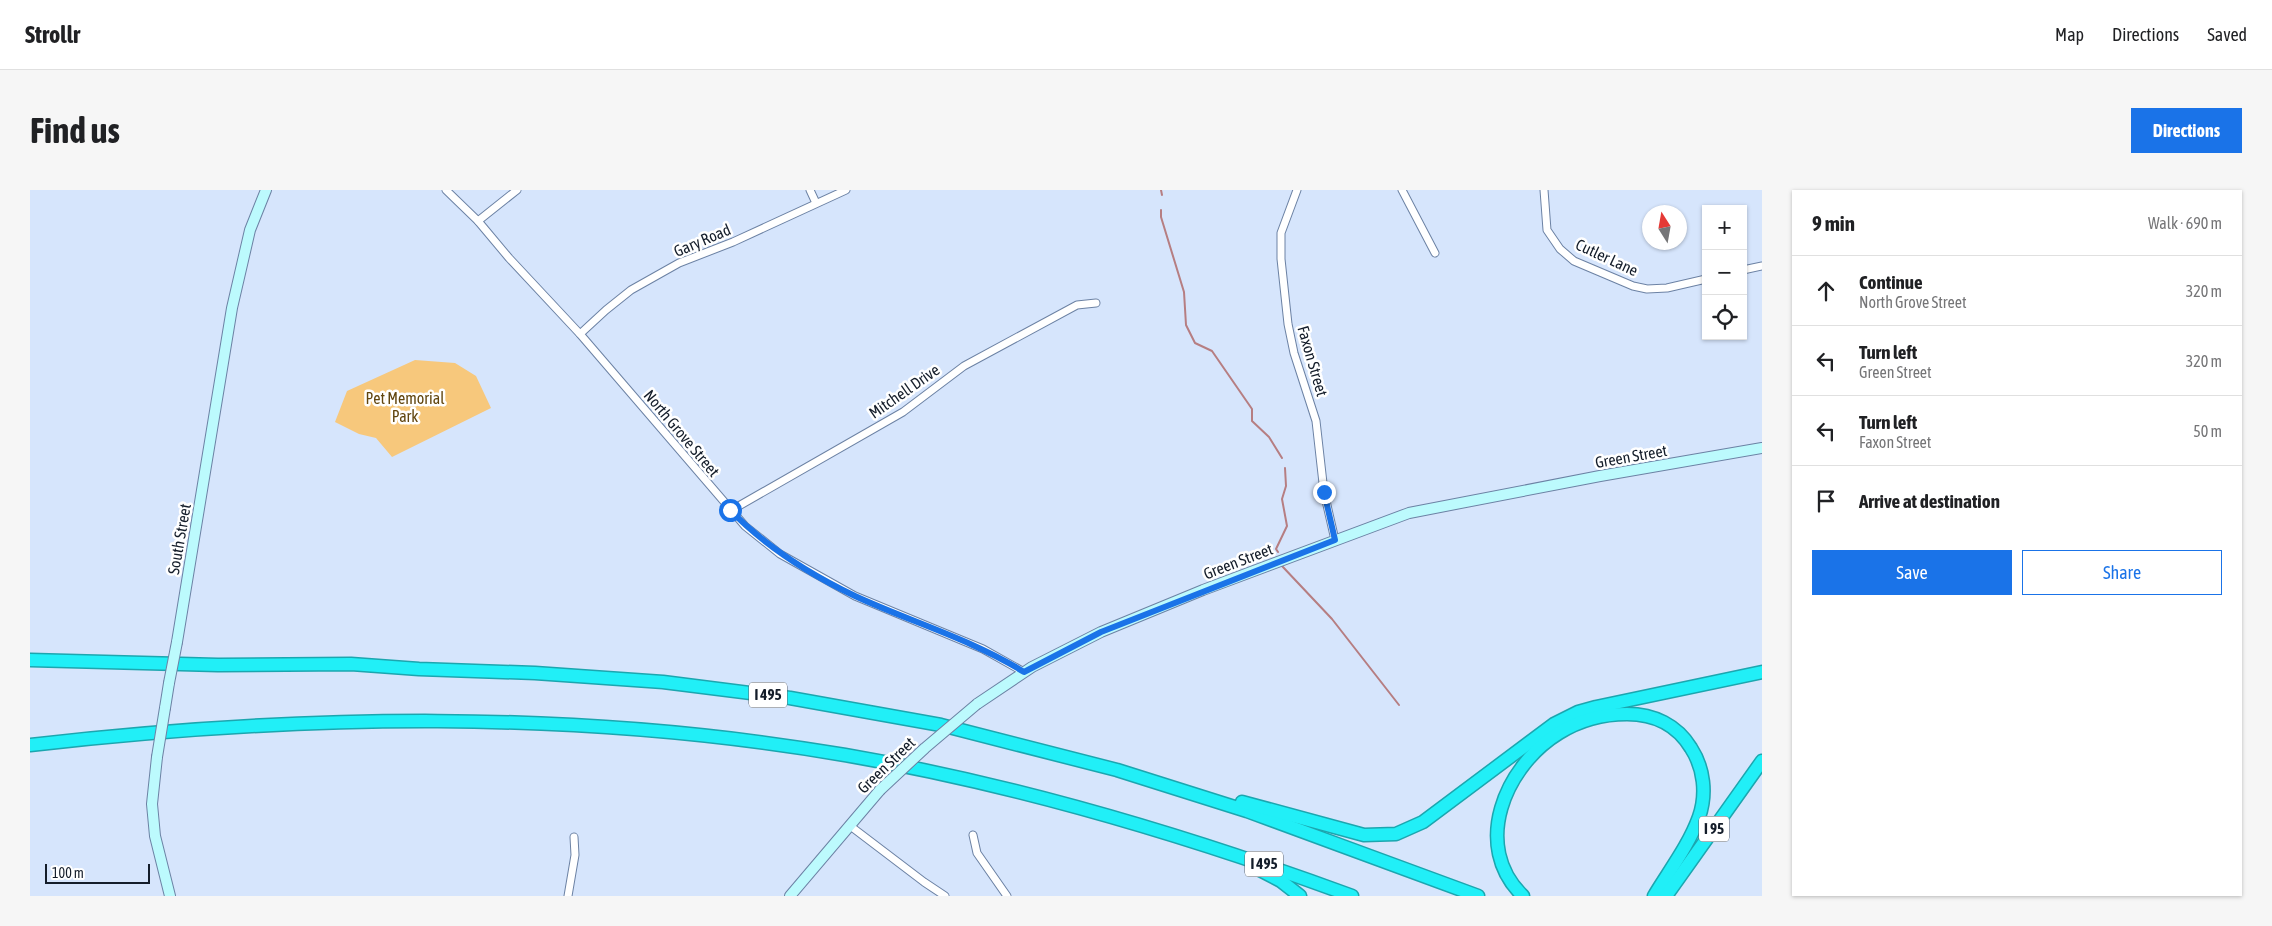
<!DOCTYPE html>
<html lang="en">
<head>
<meta charset="utf-8">
<style>
  :root { --surface:#fff; --page:#f6f6f6; --text:#202124; --muted:#757577; --line:#e0e0e0; --accent:#1a73e8 }
  body { margin:0; font-family:"Asap Condensed",sans-serif; background:var(--page); color:var(--text) }
  .controls { position:absolute; right:15px; top:15px; display:grid; overflow:hidden; border-radius:0px; box-shadow:0 1px 4px #0004 }
  .controls button { width:45px; height:45px; display:grid; place-items:center; padding:0; border:0; border-bottom:1px solid var(--line); background:var(--surface); color:var(--text); font:25px sans-serif }
  .compass { position:absolute; left:1612px; top:15px; width:45px; height:45px; border-radius:50%; background:var(--surface); box-shadow:0 1px 4px #0004; rotate:349deg }
  .scale { position:absolute; left:15px; bottom:12px; width:105px; box-sizing:border-box; padding-left:5px; border:2px solid #141d2a; border-top:0; font-size:14px; line-height:18px; white-space:nowrap; color:#141d2a; -webkit-text-stroke:4px #fff; paint-order:stroke }
  .stop { position:absolute; width:15px; height:15px; margin:-11px; border:4px solid #1a73e8; border-radius:50%; background:#fff }
  .stop.end { background:#1a73e8; border-color:#fff; box-shadow:0 1px 5px #0008 }
  .list { margin:0; padding:0; list-style:none }
  h2 { display:flex; justify-content:space-between; align-items:center; height:65px; margin:0; padding:0 20px; font-size:21px }
  h2 small { font-size:16px; font-weight:400; color:var(--muted) }
  .list li { display:grid; grid-template-columns:32px 1fr auto; gap:15px; align-items:center; box-sizing:border-box; height:70px; padding:0 20px; border-top:1px solid var(--line) }
  .list b { display:block; font-size:19px; white-space:nowrap }
  .list p { margin:0; font-size:16px; white-space:nowrap; color:var(--muted) }
  .list em { font-size:16px; font-style:normal; color:var(--muted) }
  .actions { display:flex; gap:10px; padding:15px 20px }
  .actions a { flex:1; padding:11px 0; border:1px solid var(--accent); border-radius:0px; text-align:center; font-size:18px; color:var(--accent) }
  .actions .main { background:var(--accent); color:#fff }
  .icon { flex:none; width:28px; height:28px; fill:none; stroke:currentColor; stroke-width:2; stroke-linecap:round; stroke-linejoin:round }
  .map { position:relative; flex:none; width:1732px; height:706px; overflow:hidden; border-radius:0px }
  header { display:flex; align-items:center; gap:30px; box-sizing:border-box; height:70px; padding:0 25px; background:var(--surface); border-bottom:1px solid var(--line) }
  header strong { font-size:24px }
  nav { display:flex; gap:28px; margin-inline-start:auto; font-size:18px }
  .intro { display:flex; align-items:center; justify-content:space-between; box-sizing:border-box; height:120px; padding:0 30px }
  h1 { margin:0; font-size:35px }
  .button { padding:12px 22px; border-radius:0px; background:var(--accent); color:#fff; font-size:18px; font-weight:700 }
  main { display:flex; gap:30px; padding:0 30px }
  aside { flex:1; background:var(--surface); border-radius:0px; box-shadow:0 1px 4px #0004 }
  .map>svg:first-child { display:block }
  .green { fill:#f7c87c }
  .lines { fill:none; stroke-linecap:round; stroke-linejoin:round }
  .stream { stroke:#b67e82; stroke-width:2 }
  .street-casing { stroke:#6c82a4; stroke-width:9 }
  .secondary-casing { stroke:#6c82a4; stroke-width:12 }
  .highway-casing { stroke:#1ca6af; stroke-width:15 }
  .street { stroke:#fff; stroke-width:7 }
  .secondary { stroke:#bcfafd; stroke-width:10 }
  .highway { stroke:#21eff7; stroke-width:12 }
  .secondary-bridge-casing { stroke:#6c82a4; stroke-width:12; stroke-linecap:butt }
  .secondary-bridge { stroke:#bcfafd; stroke-width:10 }
  .route { stroke:#1a73e8; stroke-width:6 }
  .labels { text-anchor:middle; stroke-width:5; stroke-linejoin:round; paint-order:stroke }
  .shield { fill:#fff; stroke:#5a616a; stroke-width:1 }
  .shield-label { font-size:15px; font-weight:bold; fill:#141d2a }
  .street-label { font-size:16px; fill:#141d2a; stroke:#fff }
  .park-label { font-size:16px; fill:#61450e; stroke:#fff }
</style>
</head>
<body>
<header>
<strong>Strollr</strong>
<nav><a>Map</a><a>Directions</a><a>Saved</a></nav>
</header>
<div class="intro"><h1>Find us</h1><a class="button">Directions</a></div>
<main>
<div class="map">
<svg width="1732" height="706" viewBox="0 0 1732 706">
  <rect width="100%" height="100%" fill="#d6e5fc"/>
  <path class="green" d="M385 170 425 173 446 186 461 218 362 267 346 248 329 244 305 232 317 201Z"/>
  <g class="lines">
    <g class="stream">
      <path d="M1131 0 1132 5"/>
      <path d="M1131 20V27L1154 102 1156 135 1165 153 1182 161 1222 219V231L1239 247 1252 268"/>
      <path d="M1248 362 1246 359 1257 336 1252 309 1256 296 1255 278"/>
      <path d="M1252 376 1302 429 1369 515"/>
    </g>
    <g class="street-casing">
      <g id="street">
        <path d="M416 0 448 31 479 68 550 144 715 336 750 364 825 406 953 459 994 482"/>
        <path d="M780 0 786 13"/>
        <path d="M1267 0 1251 43V69L1258 134 1264 163 1286 231 1294 302 1305 350"/>
        <path d="M1372 0 1405 63"/>
        <path d="M1514 0 1517 40 1530 59 1544 71 1603 96 1617 99 1637 98 1676 89"/>
        <path d="M448 31 487 0"/>
        <path d="M1713 80 1732 76"/>
        <path d="M550 144 576 120 601 100 649 73 703 52 816 0"/>
        <path d="M700 321 873 222 934 176 1047 115 1066 113"/>
        <path d="M819 635 894 692 915 706"/>
        <path d="M943 645 947 663 977 706"/>
        <path d="M538 706 545 665 544 647"/>
      </g>
    </g>
    <g class="secondary-casing">
      <g id="secondary">
        <path d="M147 452 202 118 220 40 236 0"/>
        <path d="M947 514 1002 477 1071 442 1173 400 1379 323 1570 286 1732 258"/>
        <path d="M135 518 139 493"/>
        <path d="M127 567 122 614 125 646 140 706"/>
        <path d="M760 706 850 600"/>
      </g>
    </g>
    <g class="highway-casing">
      <g id="highway">
        <path d="M0 470 188 475 321 474 389 479 505 483 633 492 760 508 911 535 1087 580 1217 621 1448 706"/>
        <path d="M0 555C271 524 545 519 815 565 989 595 1156 645 1322 706"/>
        <path d="M1212 612 1334 645 1366 644 1393 632 1524 534 1548 522 1566 517 1732 482"/>
        <path d="M1228 679 1251 691 1270 706"/>
        <path d="M1493 706C1441 656 1475 576 1529 543 1550 530 1573 524 1597 524 1624 524 1647 535 1661 558 1674 578 1677 604 1669 627 1659 655 1639 681 1624 706"/>
        <path d="M1636 706 1732 571"/>
      </g>
    </g>
    <use href="#street" class="street"/>
    <use href="#secondary" class="secondary"/>
    <use href="#highway" class="highway"/>
    <g class="secondary-bridge-casing">
      <g id="secondary-bridge">
        <path d="M139 493 147 452"/>
        <path d="M127 567 135 518"/>
        <path d="M850 600 895 558 947 514"/>
      </g>
    </g>
    <use href="#secondary-bridge" class="secondary-bridge"/>
  </g>
  <g class="lines">
    <path class="route" d="M700 320C736 357 779 384 825 406 881 432 941 449 994 482L1071 442 1305 350 1294 302"/>
  </g>
  <g class="labels">
    <g class="shield">
      <rect x="719" y="492.5" width="38" height="25" rx="4"/>
      <rect x="1669" y="626.5" width="30" height="25" rx="4"/>
      <rect x="1215" y="661.5" width="38" height="25" rx="4"/>
    </g>
    <g class="shield-label">
      <text x="738" y="510">I 495</text>
      <text x="1684" y="644">I 95</text>
      <text x="1234" y="679">I 495</text>
    </g>
    <g class="street-label">
      <text transform="translate(672 50) rotate(-23)" y="6">Gary Road</text>
      <text transform="translate(1577 67) rotate(25)" y="6">Cutler Lane</text>
      <text transform="translate(1283 171) rotate(74)" y="6">Faxon Street</text>
      <text transform="translate(874 201) rotate(-35)" y="6">Mitchell Drive</text>
      <text transform="translate(652 243) rotate(50)" y="6">North Grove Street</text>
      <text transform="translate(1601 266) rotate(-10)" y="6">Green Street</text>
      <text transform="translate(149 349) rotate(-80)" y="6">South Street</text>
      <text transform="translate(1208 371) rotate(-21)" y="6">Green Street</text>
      <text transform="translate(856 575) rotate(-44)" y="6">Green Street</text>
    </g>
    <g class="park-label">
      <text x="375" y="214">Pet Memorial<tspan x="375" dy="18">Park</tspan></text>
    </g>
  </g>
</svg>
<div class="controls">
<button>+</button>
<button>−</button>
<button><svg class="icon" aria-label="locate" viewBox="0 0 24 24"><circle cx="12" cy="12" r="6"/><path d="M12 2v4M12 18v4M2 12h4M18 12h4"/></svg></button>
</div>
<svg class="compass" viewBox="-18 -18 36 36"><path d="M0-13l5 13h-10z" fill="#e53935"/><path d="M0 13l5-13h-10z" fill="#757577"/></svg>
<div class="scale">100 m</div>
<div class="stop" style="left:700px;top:320px"></div>
<div class="stop end" style="left:1294px;top:302px"></div>
</div>
<aside>
<h2>9 min<small>Walk · 690 m</small></h2>
<ul class="list">
<li><svg class="icon" aria-label="ahead" viewBox="0 0 24 24"><path d="M12 20V5M6 11l6-6 6 6"/></svg><div><b>Continue</b><p>North Grove Street</p></div><em>320 m</em></li>
<li><svg class="icon" aria-label="left" viewBox="0 0 24 24"><path d="M17 20v-9H6M10 6l-5 5 5 5"/></svg><div><b>Turn left</b><p>Green Street</p></div><em>320 m</em></li>
<li><svg class="icon" aria-label="left" viewBox="0 0 24 24"><path d="M17 20v-9H6M10 6l-5 5 5 5"/></svg><div><b>Turn left</b><p>Faxon Street</p></div><em>50 m</em></li>
<li><svg class="icon" aria-label="arrive" viewBox="0 0 24 24"><path d="M6 21V4h12l-3 4 3 4H6"/></svg><div><b>Arrive at destination</b></div></li>
</ul>
<div class="actions"><a class="main">Save</a><a>Share</a></div>
</aside>
</main>
</body>
</html>
